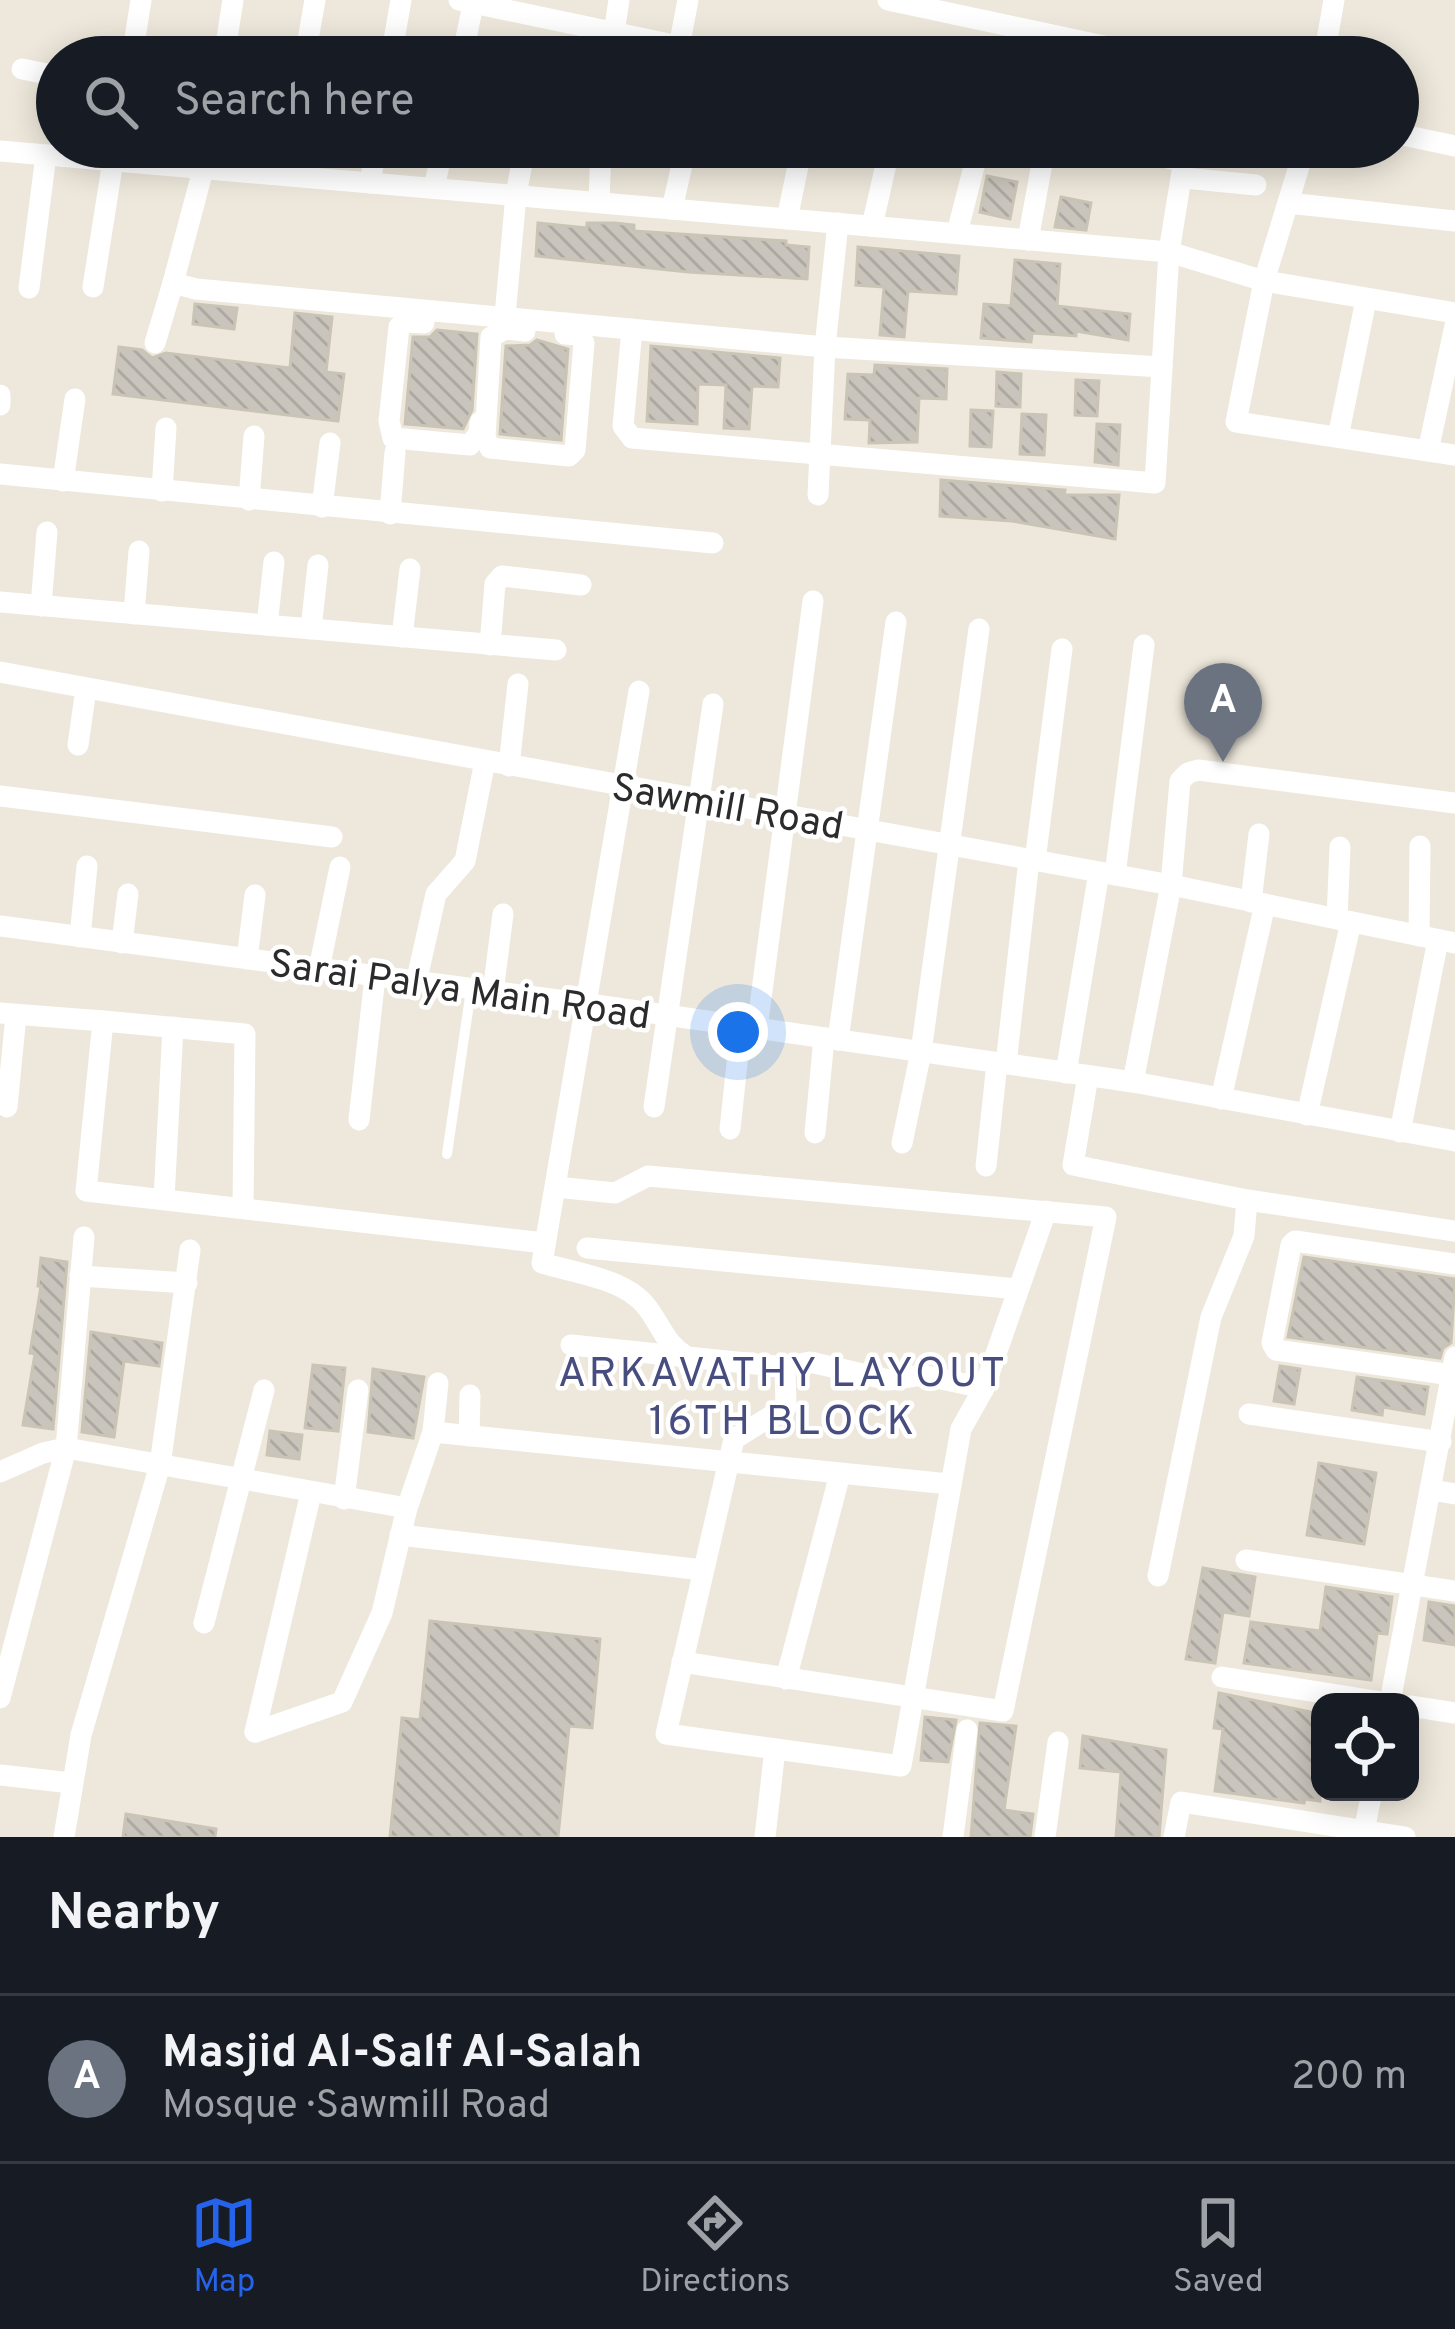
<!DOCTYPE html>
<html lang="en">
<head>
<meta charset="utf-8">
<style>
  :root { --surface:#171b24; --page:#20242c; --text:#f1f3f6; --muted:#9ea1a6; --line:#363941; --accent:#2563eb }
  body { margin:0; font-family:Overpass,sans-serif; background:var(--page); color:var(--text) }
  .controls { position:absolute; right:36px; bottom:36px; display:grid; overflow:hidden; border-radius:24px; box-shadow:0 6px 30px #0003 }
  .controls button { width:108px; height:108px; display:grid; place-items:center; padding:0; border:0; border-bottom:3px solid var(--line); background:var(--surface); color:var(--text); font:60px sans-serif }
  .you { position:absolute; left:738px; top:1032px; width:42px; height:42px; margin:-30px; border:9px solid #fff; border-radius:50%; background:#1a73e8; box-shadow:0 0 0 18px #1a73e833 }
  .badge { display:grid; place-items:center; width:78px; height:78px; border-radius:50%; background:var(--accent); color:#fff; font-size:39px; font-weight:700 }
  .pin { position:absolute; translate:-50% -99px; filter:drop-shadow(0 3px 6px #0008) }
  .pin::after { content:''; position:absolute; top:63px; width:42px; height:36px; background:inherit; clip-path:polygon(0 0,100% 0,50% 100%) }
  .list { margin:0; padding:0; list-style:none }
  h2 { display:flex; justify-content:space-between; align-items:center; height:156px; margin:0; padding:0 48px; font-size:51px }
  h2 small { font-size:39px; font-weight:400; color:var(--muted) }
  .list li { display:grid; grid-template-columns:78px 1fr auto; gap:36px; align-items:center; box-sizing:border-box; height:168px; padding:0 48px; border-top:3px solid var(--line) }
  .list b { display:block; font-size:45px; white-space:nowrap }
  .list p { margin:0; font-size:39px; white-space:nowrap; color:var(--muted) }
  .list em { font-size:39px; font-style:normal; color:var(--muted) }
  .icon { flex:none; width:66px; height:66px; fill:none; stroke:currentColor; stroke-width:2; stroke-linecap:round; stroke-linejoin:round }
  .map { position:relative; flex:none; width:1455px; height:1837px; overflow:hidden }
  .search { position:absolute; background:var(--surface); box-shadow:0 6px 30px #0003; left:36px; right:36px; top:36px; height:132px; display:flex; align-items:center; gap:30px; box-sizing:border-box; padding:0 42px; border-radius:66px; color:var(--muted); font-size:45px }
  .sheet { height:324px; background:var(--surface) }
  nav { display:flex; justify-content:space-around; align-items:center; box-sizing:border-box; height:168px; border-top:3px solid var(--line); background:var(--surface); font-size:33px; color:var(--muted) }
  nav a { display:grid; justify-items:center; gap:6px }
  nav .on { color:var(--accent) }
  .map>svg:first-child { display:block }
  .building { fill:url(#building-back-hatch); stroke:#c9c4b6; stroke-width:3 }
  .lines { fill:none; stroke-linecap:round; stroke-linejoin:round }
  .service { stroke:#fff; stroke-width:10 }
  .minor { stroke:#fff; stroke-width:21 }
  .labels { text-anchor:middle; stroke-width:9; stroke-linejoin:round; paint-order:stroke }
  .street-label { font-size:39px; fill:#2b2b2b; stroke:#fff }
  .neighbourhood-label { font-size:42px; letter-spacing:3px; fill:#484d7f; stroke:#fff }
</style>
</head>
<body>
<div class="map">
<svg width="1455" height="1837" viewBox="0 0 1455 1837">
  <defs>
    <pattern id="building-back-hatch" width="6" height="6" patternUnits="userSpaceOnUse" patternTransform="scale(3)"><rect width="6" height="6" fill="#c9c5bc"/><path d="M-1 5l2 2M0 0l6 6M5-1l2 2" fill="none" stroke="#ada9a2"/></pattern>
  </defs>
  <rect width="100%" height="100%" fill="#eee8dc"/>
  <g class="building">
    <path d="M987 176 1017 182 1010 219 980 212Z"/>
    <path d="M1061 197 1091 203 1086 230 1055 227Z"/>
    <path d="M538 223 587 228V223H615L634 225V231L786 241V245L809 247 807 279 688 272 536 256Z"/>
    <path d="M858 247 959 256 956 294 908 291 904 337 880 335 884 287 856 285Z"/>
    <path d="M1015 260 1060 264 1057 306 1130 314 1128 340 1076 331V336L1032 333 1031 342 981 338 984 304 1011 306Z"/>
    <path d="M195 304 237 308 234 329 193 324Z"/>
    <path d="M295 313 332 317 326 372 344 374 338 421 113 394 119 347 142 350 152 358 166 353 290 368Z"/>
    <path d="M437 330 477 334 472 410 463 429 405 424 413 337H430Z"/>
    <path d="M537 340 568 349 561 440 500 434 506 346 530 345Z"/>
    <path d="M651 346 780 358 778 387 752 386 749 429 724 428 726 385 698 384 697 424 647 421Z"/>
    <path d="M875 365 947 369 946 399 919 398 917 442 869 443 870 420 845 419 848 374 874 375Z"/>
    <path d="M997 372 1021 374 1020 407 996 406Z"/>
    <path d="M1076 380 1099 381 1097 416 1075 415Z"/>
    <path d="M971 410 993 411 991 447 970 446Z"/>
    <path d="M1022 414 1046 415 1044 455 1020 454Z"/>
    <path d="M1097 424 1120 425 1118 465 1095 462Z"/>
    <path d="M941 480 1065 490 1064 495H1119L1115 539 1012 521 940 516Z"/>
    <path d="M1304 1257 1455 1279 1451 1343 1443 1348 1440 1358 1288 1337Z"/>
    <path d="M41 1258 67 1262 53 1429 23 1425 35 1354 30 1353 41 1286H38Z"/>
    <path d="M91 1332 162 1343 159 1366 124 1361 114 1437 82 1432Z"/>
    <path d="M313 1365 345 1368 338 1431 305 1428Z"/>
    <path d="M1280 1366 1300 1369 1294 1404 1274 1401Z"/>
    <path d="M373 1369 424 1377 413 1438 368 1432Z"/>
    <path d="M1357 1377 1428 1387 1424 1414 1383 1407 1382 1415 1352 1410Z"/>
    <path d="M270 1431 302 1435 299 1459 267 1455Z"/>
    <path d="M1319 1463 1376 1473 1364 1544 1307 1535Z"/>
    <path d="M1203 1568 1255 1577 1249 1616 1223 1612 1215 1663 1186 1659Z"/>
    <path d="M1326 1587 1392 1597 1387 1634 1377 1633 1371 1680 1244 1663 1251 1622 1320 1631Z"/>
    <path d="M1429 1602 1455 1606V1645L1424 1640Z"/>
    <path d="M430 1621 600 1639 592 1728 569 1726 558 1837H390L402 1718 420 1720Z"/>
    <path d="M1219 1693 1320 1714V1801L1305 1799 1304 1803 1215 1791 1223 1729 1214 1728Z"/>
    <path d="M925 1717 956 1720 948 1762 921 1760Z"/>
    <path d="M980 1723 1016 1726 1004 1810 1033 1814 1030 1837H971Z"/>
    <path d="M1083 1736 1166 1750 1159 1837H1116L1121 1772 1080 1768Z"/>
    <path d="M126 1814 216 1829 215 1837H123Z"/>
  </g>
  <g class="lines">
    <path class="service" d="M447 1154 471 990"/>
    <g class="minor">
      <path d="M459 0 731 57"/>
      <path d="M888 0 1155 57"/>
      <path d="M614 33 619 0"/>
      <path d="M679 47 688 0"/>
      <path d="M132 57 141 0"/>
      <path d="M224 57 233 0"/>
      <path d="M305 57 315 0"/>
      <path d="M391 57 401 0"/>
      <path d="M462 57 474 0"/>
      <path d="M1324 57 1334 0"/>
      <path d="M22 69 57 76"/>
      <path d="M1398 134 1455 146"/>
      <path d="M209 147 173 283 196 289 825 347 1162 367"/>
      <path d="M1120 147 1185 162"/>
      <path d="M1305 147 1264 281 1236 422 1455 455"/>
      <path d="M0 151 1169 252 1264 281 1455 313"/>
      <path d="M285 175 290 147"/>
      <path d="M1184 178 1256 185"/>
      <path d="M370 183 376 147"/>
      <path d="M434 188 443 147"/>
      <path d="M599 202 601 147"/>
      <path d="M1288 203 1455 221"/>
      <path d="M672 209 686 147"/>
      <path d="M787 219 802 147"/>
      <path d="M872 226 890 147"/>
      <path d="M957 233 979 147"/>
      <path d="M1028 240 1045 147"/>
      <path d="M93 287 115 148"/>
      <path d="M29 288 46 155"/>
      <path d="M505 316 516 195 525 147"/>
      <path d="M424 323 407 322 399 327 389 421 393 438 470 445 479 433 480 422"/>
      <path d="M632 329 623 426 632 438 1155 483 1169 252 1186 147"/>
      <path d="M525 331 505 329 491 337 485 437 490 448 569 456 575 450 584 343 579 335 565 334 567 323"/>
      <path d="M155 343 173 283"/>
      <path d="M0 405V395"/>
      <path d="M1338 437 1366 300"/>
      <path d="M1428 451 1455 326"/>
      <path d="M0 474 713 543"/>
      <path d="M63 481 75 399"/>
      <path d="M162 491 166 428"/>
      <path d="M818 495 825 347 838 223"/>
      <path d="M249 500 254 436"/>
      <path d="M322 507 330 443"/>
      <path d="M390 514 395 452"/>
      <path d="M0 602 556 650"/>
      <path d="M41 606 47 532"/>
      <path d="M134 614 139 551"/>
      <path d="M267 625 274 562"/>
      <path d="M311 629 318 565"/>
      <path d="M402 637 410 569"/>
      <path d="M490 645 495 584 502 576 581 585"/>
      <path d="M0 672 1171 885 1455 943"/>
      <path d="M639 691 542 1263C574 1273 624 1278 646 1306 662 1326 664 1343 687 1357"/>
      <path d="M78 745 86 689"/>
      <path d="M509 766 518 684"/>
      <path d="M0 796 332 837"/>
      <path d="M1035 861 1062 649"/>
      <path d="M1115 875 1144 645"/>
      <path d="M1251 902 1259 834"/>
      <path d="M1337 919 1340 847"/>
      <path d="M0 926 589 1004 1133 1082 1455 1141"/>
      <path d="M1419 936 1420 846"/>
      <path d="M80 937 87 866"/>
      <path d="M122 943 128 894"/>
      <path d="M247 959 255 895"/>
      <path d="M319 969 340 867"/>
      <path d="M416 983 436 894 465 861 485 761"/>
      <path d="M493 992 503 914"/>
      <path d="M0 1013 103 1021 86 1191 545 1243"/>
      <path d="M103 1021 245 1034 243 1207"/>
      <path d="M757 1029 813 601"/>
      <path d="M838 1040 896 622"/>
      <path d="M1006 1064 1029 860"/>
      <path d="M1066 1073 1099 872"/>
      <path d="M1088 1076 1073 1165 1247 1200 1455 1231"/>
      <path d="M1133 1082 1171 885 1180 781 1188 773 1198 770 1455 803"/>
      <path d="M1221 1099 1265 904"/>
      <path d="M7 1107 16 1015"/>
      <path d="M654 1107 713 704"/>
      <path d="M1307 1115 1351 922"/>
      <path d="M359 1120 375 977"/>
      <path d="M730 1129 741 1026"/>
      <path d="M1400 1132 1438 940"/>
      <path d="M815 1133 824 1038"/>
      <path d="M902 1143 921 1052 979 629"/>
      <path d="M986 1166 997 1063"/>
      <path d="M556 1187 615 1193 648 1176 1106 1217 1003 1711 682 1662"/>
      <path d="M164 1199 173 1027"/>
      <path d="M587 1248 1018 1289"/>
      <path d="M80 1276 187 1283"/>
      <path d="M571 1345 785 1367 810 1362 889 1380 922 1375 984 1388"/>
      <path d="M785 1367 786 1407 734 1439 666 1734 901 1766 961 1429 984 1388 1046 1211"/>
      <path d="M1452 1375 1276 1350 1272 1343 1291 1245 1295 1241 1455 1264"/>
      <path d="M1249 1414 1441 1442"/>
      <path d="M433 1432 438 1383"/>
      <path d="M469 1436 470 1395"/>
      <path d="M0 1472 43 1453 66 1448 407 1508"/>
      <path d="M1431 1490 1455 1494"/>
      <path d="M344 1499 358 1390"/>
      <path d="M400 1535 703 1570"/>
      <path d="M1246 1560 1455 1591"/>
      <path d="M1158 1576 1211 1317 1244 1236 1247 1200"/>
      <path d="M204 1623 264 1390"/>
      <path d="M1222 1677 1382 1702"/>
      <path d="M786 1679 840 1474"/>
      <path d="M0 1698 66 1448 84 1237"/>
      <path d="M1390 1702 1455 1357"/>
      <path d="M1410 1706 1455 1713"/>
      <path d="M255 1732 342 1702 382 1613 407 1508 433 1432 949 1484"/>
      <path d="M255 1732 311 1493"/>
      <path d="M0 1775 71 1783"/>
      <path d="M1364 1831 1372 1792"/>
      <path d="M64 1837 81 1735 160 1465 190 1250"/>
      <path d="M765 1837 775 1749"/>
      <path d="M953 1837 967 1730"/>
      <path d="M1045 1837 1058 1742"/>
      <path d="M1174 1837 1181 1802 1405 1837"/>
    </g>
  </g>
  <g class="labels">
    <g class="street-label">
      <text transform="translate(728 805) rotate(10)" y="14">Sawmill Road</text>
      <text transform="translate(460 988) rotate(8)" y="14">Sarai Palya Main Road</text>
    </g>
    <g class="neighbourhood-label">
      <text x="783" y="1386">ARKAVATHY LAYOUT<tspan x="783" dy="48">16TH BLOCK</tspan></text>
    </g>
  </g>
</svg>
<div class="controls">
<button><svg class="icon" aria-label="locate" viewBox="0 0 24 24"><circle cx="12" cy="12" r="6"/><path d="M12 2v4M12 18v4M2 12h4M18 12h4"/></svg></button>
</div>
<div class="you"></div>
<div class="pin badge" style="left:1223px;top:762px;background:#6b7280">A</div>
<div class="search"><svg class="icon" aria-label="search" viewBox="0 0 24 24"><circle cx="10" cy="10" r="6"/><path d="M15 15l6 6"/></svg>Search here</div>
</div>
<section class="sheet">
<h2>Nearby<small></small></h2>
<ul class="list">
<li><span class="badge" style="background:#6b7280">A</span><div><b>Masjid Al-Salf Al-Salah</b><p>Mosque · Sawmill Road</p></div><em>200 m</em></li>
</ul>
</section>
<nav>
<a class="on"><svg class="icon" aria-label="map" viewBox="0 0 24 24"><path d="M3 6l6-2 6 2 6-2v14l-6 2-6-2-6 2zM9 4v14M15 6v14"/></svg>Map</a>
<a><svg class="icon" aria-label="directions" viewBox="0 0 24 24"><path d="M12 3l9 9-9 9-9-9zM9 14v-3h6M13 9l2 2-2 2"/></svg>Directions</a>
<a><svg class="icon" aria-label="saved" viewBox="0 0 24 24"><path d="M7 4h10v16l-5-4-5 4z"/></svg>Saved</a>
</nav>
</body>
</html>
